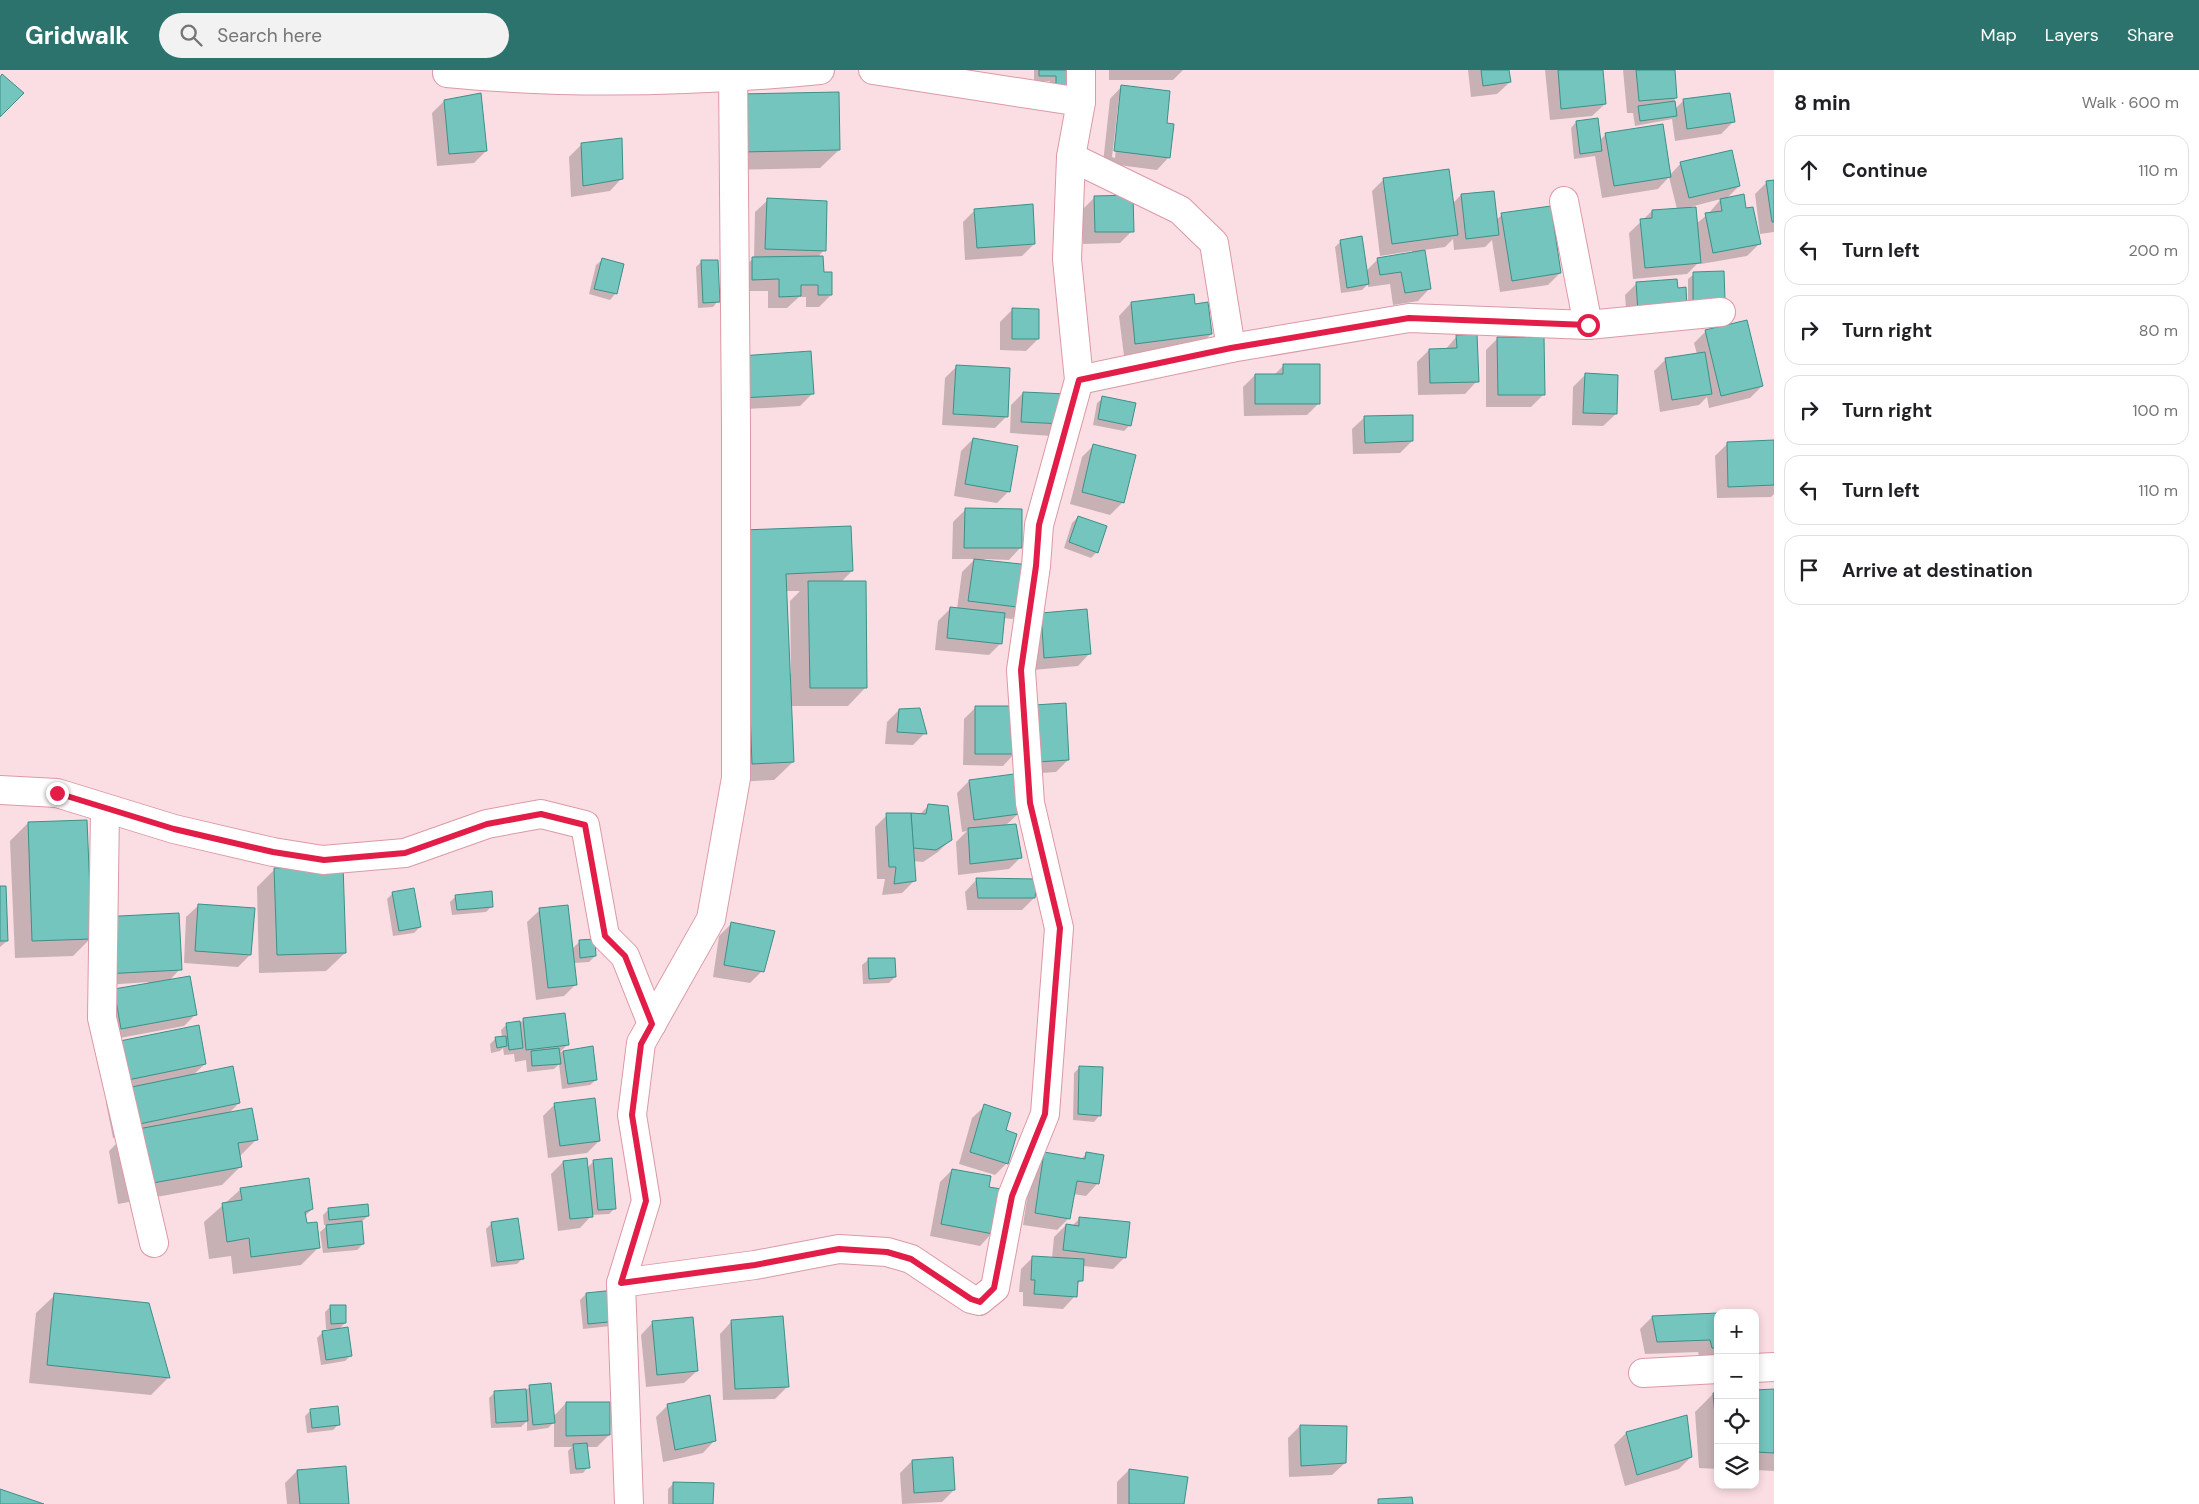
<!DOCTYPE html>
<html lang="en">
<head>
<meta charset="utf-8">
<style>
  :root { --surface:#fff; --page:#f2f2f2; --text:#202124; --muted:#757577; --line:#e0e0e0; --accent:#2b736c }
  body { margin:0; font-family:"DM Sans",sans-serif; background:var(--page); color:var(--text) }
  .controls { position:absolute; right:15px; bottom:15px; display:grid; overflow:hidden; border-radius:10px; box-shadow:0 2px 8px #0003 }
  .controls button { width:45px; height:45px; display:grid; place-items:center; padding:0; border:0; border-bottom:1px solid var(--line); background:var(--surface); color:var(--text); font:25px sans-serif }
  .stop { position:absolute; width:15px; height:15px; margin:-11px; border:4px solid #e11d48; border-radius:50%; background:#fff }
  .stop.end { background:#e11d48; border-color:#fff; box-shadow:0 1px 5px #0008 }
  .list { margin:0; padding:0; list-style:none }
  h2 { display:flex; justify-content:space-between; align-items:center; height:65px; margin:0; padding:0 20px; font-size:21px }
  h2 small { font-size:16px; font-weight:400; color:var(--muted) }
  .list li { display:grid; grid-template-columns:32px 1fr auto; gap:15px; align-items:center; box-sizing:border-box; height:70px; margin:0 10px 10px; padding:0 10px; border:1px solid var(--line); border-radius:15px }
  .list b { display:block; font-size:19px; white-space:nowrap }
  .list em { font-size:16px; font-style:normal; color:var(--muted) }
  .icon { flex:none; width:28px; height:28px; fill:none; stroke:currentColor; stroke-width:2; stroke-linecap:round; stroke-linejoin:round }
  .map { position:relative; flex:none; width:1774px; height:1434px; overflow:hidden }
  header { display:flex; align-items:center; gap:30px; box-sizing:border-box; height:70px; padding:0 25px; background:var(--accent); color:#fff }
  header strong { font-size:24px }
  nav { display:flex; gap:28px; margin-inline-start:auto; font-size:18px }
  .search { width:350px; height:45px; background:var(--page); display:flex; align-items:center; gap:12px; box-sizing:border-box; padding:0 18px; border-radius:28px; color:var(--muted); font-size:19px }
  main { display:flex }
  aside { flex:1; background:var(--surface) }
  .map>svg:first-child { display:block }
  .shadow { fill:#0003; fill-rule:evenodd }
  .building { fill:#73c5bd; stroke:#3c9088 }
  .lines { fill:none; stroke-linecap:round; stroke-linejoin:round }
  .street-casing { stroke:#dc99a6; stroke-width:30 }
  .street { stroke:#fff; stroke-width:28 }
  .route { stroke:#e11d48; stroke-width:6 }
</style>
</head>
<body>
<header>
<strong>Gridwalk</strong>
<div class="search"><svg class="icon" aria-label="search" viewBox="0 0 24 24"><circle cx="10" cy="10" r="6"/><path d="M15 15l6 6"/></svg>Search here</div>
<nav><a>Map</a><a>Layers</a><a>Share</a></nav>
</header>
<main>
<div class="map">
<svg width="1774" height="1434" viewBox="0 0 1774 1434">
  <rect width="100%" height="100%" fill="#fbdee3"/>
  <g class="shadow">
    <path d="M1034 0H1074L1051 27 1050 11 1034 12Z"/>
    <path d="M1109 0H1183L1173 10H1109Z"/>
    <path d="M1468 0H1508L1510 12 1497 24 1471 27Z"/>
    <path d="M1545 0H1602L1605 34 1592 46 1550 50Z"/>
    <path d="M1623 0H1674L1675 39 1683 31 1733 52 1721 64 1675 71 1672 49 1635 56 1633 43H1627Z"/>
    <path d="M1122 16 1165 54 1169 87 1157 100 1103 93 1110 29ZM1119 28H1121L1115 88 1112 87Z"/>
    <path d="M444 31 486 81 474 93 437 96 432 43Z"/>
    <path d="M722 43 839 80 820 98 723 100Z"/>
    <path d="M1576 52 1600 70 1605 65 1670 105 1681 93 1739 116 1726 129 1745 140 1759 174 1747 186 1701 194 1700 191 1687 204 1633 209 1629 163 1652 141 1677 139 1669 107 1658 119 1602 128 1595 86 1574 89 1571 58ZM1721 129 1708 144 1696 154 1690 137Z"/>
    <path d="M581 75 622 108 610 121 571 127 569 87Z"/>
    <path d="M1384 109 1452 134 1461 125 1493 122 1496 150 1502 145 1560 203 1548 215 1500 222 1492 170 1485 177 1454 180 1453 169 1445 177 1424 180 1430 218 1418 231 1393 235 1390 214 1368 217V214L1362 220 1341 223 1335 177 1341 171 1366 201 1377 190 1412 184V181L1380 186 1372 121Z"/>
    <path d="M1774 111V162L1760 164 1755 124 1767 112Z"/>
    <path d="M1094 128 1132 161 1120 173 1083 174 1082 140Z"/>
    <path d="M768 130 824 180 817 188 831 225 819 237H806V227H799L787 238H768V221H741L740 200 754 188 755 142Z"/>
    <path d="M975 140 1034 174 1022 186 965 190 963 152Z"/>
    <path d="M602 190 622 195 615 224 610 230 589 224 596 195Z"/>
    <path d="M702 191 718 231 713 237 698 238 696 197Z"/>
    <path d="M1694 204 1724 229 1627 253 1625 225 1637 213 1677 219 1686 235H1688V209Z"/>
    <path d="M1193 225 1194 235 1211 264 1199 276 1124 286 1119 246 1131 233Z"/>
    <path d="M1012 240 1038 269 1026 281 1000 280V252Z"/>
    <path d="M1706 261 1762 316 1750 328 1709 338 1707 327 1699 335 1660 342 1654 301 1666 289 1697 284 1694 273Z"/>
    <path d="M1457 266 1477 311 1465 324 1418 325 1417 292 1429 280H1445Z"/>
    <path d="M1498 268 1544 324 1531 337H1486V280Z"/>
    <path d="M957 296 1007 346 995 358 942 355 945 308Z"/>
    <path d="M1283 296 1319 333 1307 345 1244 346 1243 317 1255 305H1274Z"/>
    <path d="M728 300 812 324 800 336 730 340Z"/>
    <path d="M1585 305 1616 344 1603 356 1572 355 1573 317Z"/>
    <path d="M1023 323 1065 326 1051 366 1010 363 1011 335Z"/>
    <path d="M1103 328 1130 355 1124 361 1093 355 1097 333Z"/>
    <path d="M1365 347 1412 371 1400 383 1353 384 1352 359Z"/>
    <path d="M973 369 1009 421 997 433 954 426 961 381Z"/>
    <path d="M1774 372V424L1771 427 1717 428 1715 386 1727 374Z"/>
    <path d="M1094 375 1122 433 1110 445 1070 434 1082 387Z"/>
    <path d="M965 440 1021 477 1009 490 984 489 1024 537 1012 549 1003 548 1001 573 989 585 935 580 938 551 950 539H957L962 502 975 489H952L953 452Z"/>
    <path d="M1078 447 1097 482 1091 488 1064 478 1072 453Z"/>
    <path d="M725 480 852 501 841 512 866 617 848 636H790L793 692 774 710 734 712ZM785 521H800L790 531 791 604H789Z"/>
    <path d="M1041 544 1090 583 1078 596 1033 600Z"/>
    <path d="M976 637 1015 683 1003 696 963 695 964 649Z"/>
    <path d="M899 640 925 663 913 675 885 674 887 652Z"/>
    <path d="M1022 649 1068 690 1056 702 1026 704Z"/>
    <path d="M969 711 1018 744 1005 756 1021 787 1009 799 958 805 956 772 967 761 962 762 957 723Z"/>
    <path d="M929 735 950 770 938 782 923 792 913 791 914 811 902 823 882 825 885 809H877L875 757 887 745H919Z"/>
    <path d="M28 753 90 859 180 899 169 911 196 944 184 956 109 970 102 933 149 912 91 916 89 870 73 886 15 888 10 771Z"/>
    <path d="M275 799 345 883 326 901 259 903 257 817Z"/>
    <path d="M977 809 1034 828 1022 840H967L965 822Z"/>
    <path d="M0 818 7 871 0 877Z"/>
    <path d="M393 823 420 857 414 863 393 866 387 829Z"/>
    <path d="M456 826 491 837 486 842 452 845 450 832Z"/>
    <path d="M199 835 253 839 250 885 238 897 184 893 186 847Z"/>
    <path d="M540 840 572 879 579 872 595 886 589 892 574 893 576 914 564 926 536 930 527 852Z"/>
    <path d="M731 854 762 901 750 913 713 907 719 866Z"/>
    <path d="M868 890 895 907 889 913 863 914 862 895Z"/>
    <path d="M524 949 567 975 560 982 592 978 596 1010 590 1015 562 1019 559 994 554 999 527 1002 526 990 515 992 514 984 504 985 503 978 500 981 491 983 490 974 496 968H502L501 960 507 954 521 952Z"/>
    <path d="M99 986 205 994 193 1005 239 1033 228 1044 257 1069 239 1087 240 1097 222 1115 118 1134 109 1081 124 1066 113 1068 106 1033 118 1021Z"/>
    <path d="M1080 997 1099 1046 1094 1052 1073 1050 1074 1003Z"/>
    <path d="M555 1034 599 1071 587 1083 548 1088 543 1046Z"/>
    <path d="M985 1036 1004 1061 1007 1093 995 1105 959 1094 972 1048Z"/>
    <path d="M1044 1083 1081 1089 1086 1084 1098 1113 1086 1126 1073 1124 1069 1148 1057 1160 1023 1155 1032 1096Z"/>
    <path d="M594 1091 615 1138 609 1144 592 1145 580 1158 558 1161 551 1104 563 1092 587 1098Z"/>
    <path d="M952 1100 987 1118 992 1163 980 1176 930 1166 940 1112Z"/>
    <path d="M241 1119 312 1139 305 1146 306 1155 319 1177 301 1195 233 1204 231 1186 209 1189 204 1152Z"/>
    <path d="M329 1139 368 1146 361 1152 363 1174 357 1180 323 1183 320 1162 328 1155H324L323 1145Z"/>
    <path d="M1080 1148 1125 1187 1113 1199 1083 1196 1082 1210 1076 1215 1075 1226 1063 1239 1023 1236V1222H1019L1021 1199 1033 1187 1052 1188 1054 1167 1066 1155 1072 1156Z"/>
    <path d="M492 1153 523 1188 517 1194 491 1197 486 1159Z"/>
    <path d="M614 1221 611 1256 583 1259 580 1230 586 1224Z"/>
    <path d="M55 1225 169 1307 151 1325 29 1313 36 1243Z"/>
    <path d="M331 1236 345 1253 338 1260 351 1285 345 1291 321 1295 317 1268 323 1262 334 1261V1259H326L325 1242Z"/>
    <path d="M1718 1244V1289L1700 1290 1698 1282 1645 1284 1640 1259 1652 1247Z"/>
    <path d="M732 1251 787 1317 775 1329 723 1330 720 1264Z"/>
    <path d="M653 1252 697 1301 684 1313 646 1317 641 1265Z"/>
    <path d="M530 1317 553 1347 566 1333 609 1365 597 1377H586L588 1397 583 1403 570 1404 568 1381 572 1377H554V1352L548 1358 527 1361V1351L521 1357 491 1358 489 1328 495 1322 526 1320Z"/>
    <path d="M1774 1320V1401L1755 1400V1321Z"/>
    <path d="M1713 1324H1718V1399L1699 1398 1695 1342Z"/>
    <path d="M668 1335 715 1370 703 1383 663 1392 656 1347Z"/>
    <path d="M311 1340 339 1354 333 1360 307 1363 305 1346Z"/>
    <path d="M1300 1356 1345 1393 1332 1405 1289 1407 1288 1368Z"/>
    <path d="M1626 1363 1691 1387 1679 1399 1625 1416 1614 1375Z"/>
    <path d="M912 1391 954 1420 942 1432 902 1434 900 1403Z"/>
    <path d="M1129 1400 1187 1408 1183 1434H1117V1412Z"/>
    <path d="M297 1401 348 1434H287L285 1413Z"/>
    <path d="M674 1413 712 1434H668V1419Z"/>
  </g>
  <g class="building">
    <path d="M1039 0H1075V21L1056 22V6H1039Z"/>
    <path d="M1481 0H1509L1511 12 1483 16Z"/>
    <path d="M1558 0H1603L1606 34 1561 39Z"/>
    <path d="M1636 0H1675L1677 28 1639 31Z"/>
    <path d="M2 4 24 23 0 47V7Z"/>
    <path d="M1121 15 1170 21 1167 53 1174 54 1170 88 1114 81Z"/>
    <path d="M839 22 840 80 741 82 740 24Z"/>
    <path d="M481 23 487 81 449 84 444 30Z"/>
    <path d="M1730 23 1735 52 1687 59 1683 29Z"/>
    <path d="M1675 31 1677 46 1640 51 1638 36Z"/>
    <path d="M1598 48 1602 81 1580 84 1576 51Z"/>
    <path d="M1663 54 1671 107 1614 116 1605 63Z"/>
    <path d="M622 68 623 109 583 116 581 73Z"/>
    <path d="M1732 80 1740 116 1689 128 1680 92Z"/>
    <path d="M1449 99 1458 165 1392 174 1383 108Z"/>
    <path d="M1774 110V152H1772L1766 111Z"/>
    <path d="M1494 121 1499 165 1466 169 1461 124Z"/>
    <path d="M1744 124 1746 138 1753 137 1761 174 1713 183 1705 143 1722 141 1720 129Z"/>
    <path d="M1133 125 1134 162H1095L1094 126Z"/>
    <path d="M767 128 827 131 826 181 765 179Z"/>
    <path d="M1033 134 1035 174 977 178 974 139Z"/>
    <path d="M1551 136 1561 203 1512 211 1501 143Z"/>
    <path d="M1696 137 1701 193 1645 198 1640 149 1652 148V140Z"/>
    <path d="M1362 166 1369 214 1347 218 1340 170Z"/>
    <path d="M1425 180 1431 219 1405 223 1401 202 1380 205 1377 188Z"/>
    <path d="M823 186 824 202H832V225H818V215H801V226L779 227V209L752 210V187Z"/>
    <path d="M602 188 624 194 617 224 594 219Z"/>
    <path d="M701 190H718L720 232 703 233Z"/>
    <path d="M1724 201 1725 230 1693 231V202Z"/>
    <path d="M1677 209 1678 218 1686 217 1687 239 1638 242 1636 212Z"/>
    <path d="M1194 224 1195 234 1208 232 1212 264 1135 274 1131 232Z"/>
    <path d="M1012 238 1039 239V269H1012Z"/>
    <path d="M1747 250 1763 316 1721 326 1705 260Z"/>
    <path d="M1477 264 1479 312 1430 313 1429 279 1457 278 1456 265Z"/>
    <path d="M1497 267H1544L1545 325H1498Z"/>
    <path d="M811 281 814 324 741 328 740 286Z"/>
    <path d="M1705 282 1712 324 1672 330 1665 288Z"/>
    <path d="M1283 294H1320V334H1255V304H1283Z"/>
    <path d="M956 295 1010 298 1008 347 953 344Z"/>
    <path d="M1585 303 1618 305 1617 344 1583 343Z"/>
    <path d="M1023 322 1067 324 1065 354 1021 352Z"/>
    <path d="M1102 326 1136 333 1131 356 1098 349Z"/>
    <path d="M1413 345V371L1365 373 1364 346Z"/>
    <path d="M973 368 1018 376 1010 422 965 414Z"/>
    <path d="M1774 370V415L1728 417 1727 372Z"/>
    <path d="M1093 374 1136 385 1124 433 1082 422Z"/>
    <path d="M965 438 1022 439V478H964Z"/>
    <path d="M1078 446 1107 456 1098 483 1069 472Z"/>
    <path d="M851 456 853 501 786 504 794 692 752 694 743 460Z"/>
    <path d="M974 489 1030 495 1025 538 968 531Z"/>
    <path d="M808 511H866L867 618H810Z"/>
    <path d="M950 537 1005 543 1002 574 947 568Z"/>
    <path d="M1087 539 1091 584 1044 588 1041 543Z"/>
    <path d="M1066 633 1069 690 1037 692 1034 635Z"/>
    <path d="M975 636H1017L1016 684H975Z"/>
    <path d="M920 638 927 664 897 662 899 639Z"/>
    <path d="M1014 704 1019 744 974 750 969 710Z"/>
    <path d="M928 734 948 736 952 770 936 780 913 778 911 743 926 744Z"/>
    <path d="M886 743H911L916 811 894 814 896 797H889Z"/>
    <path d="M87 750 92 869 32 871 28 752Z"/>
    <path d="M1016 754 1022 788 970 794 968 758Z"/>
    <path d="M343 795 346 883 277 885 274 798Z"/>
    <path d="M976 808 1037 809 1035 828H978Z"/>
    <path d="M0 816H6L8 871H0Z"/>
    <path d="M414 818 421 857 399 861 392 822Z"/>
    <path d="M492 821 493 837 457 840 455 825Z"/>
    <path d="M198 834 255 838 251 885 195 881Z"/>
    <path d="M568 835 577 915 548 918 539 838Z"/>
    <path d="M179 843 182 900 103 904 100 847Z"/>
    <path d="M731 852 775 861 764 902 724 895Z"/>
    <path d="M595 869 596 886 580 888 579 870Z"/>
    <path d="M868 888H895L896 907 869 909Z"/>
    <path d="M190 906 197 945 121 959 114 919Z"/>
    <path d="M565 943 569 975 526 980 523 948Z"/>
    <path d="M520 951 523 978 509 980 506 953Z"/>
    <path d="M199 955 206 994 118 1012 110 973Z"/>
    <path d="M506 966 507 976 497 978 495 967Z"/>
    <path d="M593 976 597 1010 568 1014 563 981Z"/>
    <path d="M559 978 561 994 532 996 531 981Z"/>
    <path d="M233 996 240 1033 125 1057 117 1020Z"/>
    <path d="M1079 996 1103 997 1101 1046 1078 1044Z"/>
    <path d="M595 1028 600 1071 560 1076 554 1033Z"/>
    <path d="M984 1034 1011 1043 1006 1060 1017 1064 1008 1094 970 1082Z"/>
    <path d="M252 1038 258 1070 238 1073 242 1097 136 1116 127 1061Z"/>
    <path d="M1044 1082 1085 1089 1086 1082 1104 1085 1099 1114 1077 1111 1070 1149 1035 1143Z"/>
    <path d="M587 1088 593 1147 570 1149 563 1091Z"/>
    <path d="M612 1088 616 1139 598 1140 593 1090Z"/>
    <path d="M952 1099 991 1106 989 1117 1001 1119 993 1164 941 1154Z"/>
    <path d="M309 1108 313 1139 305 1142 307 1153 317 1152 320 1178 251 1187 249 1168 227 1172 222 1133 242 1130 240 1118Z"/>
    <path d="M368 1134 369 1146 329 1150 328 1138Z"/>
    <path d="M1079 1147 1130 1152 1126 1188 1063 1180 1066 1154 1079 1156Z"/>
    <path d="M518 1148 524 1189 497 1192 491 1152Z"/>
    <path d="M362 1151 364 1174 328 1178 326 1155Z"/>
    <path d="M1032 1186 1084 1189 1083 1211H1078L1077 1227 1034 1224 1035 1210H1031Z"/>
    <path d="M615 1220 618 1251 588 1254 586 1223Z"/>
    <path d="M54 1223 149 1233 170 1308 47 1295Z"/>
    <path d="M330 1235H346V1253L331 1254Z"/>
    <path d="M1718 1243V1278H1712L1710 1270 1657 1272 1652 1246Z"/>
    <path d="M783 1246 789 1317 735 1319 731 1250Z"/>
    <path d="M693 1247 698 1301 657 1305 652 1251Z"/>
    <path d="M348 1257 352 1286 326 1290 322 1261Z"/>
    <path d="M551 1313 555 1353 533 1355 529 1315Z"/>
    <path d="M526 1319 528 1351 496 1353 494 1321Z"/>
    <path d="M1774 1319V1383L1755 1382V1320Z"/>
    <path d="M1718 1322V1380L1713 1323Z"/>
    <path d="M710 1325 716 1371 675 1380 667 1334Z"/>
    <path d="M566 1332H610V1365L566 1366Z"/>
    <path d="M338 1336 340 1355 312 1358 310 1339Z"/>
    <path d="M1687 1345 1692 1387 1637 1405 1626 1362Z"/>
    <path d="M1300 1355 1347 1356 1346 1393 1301 1396Z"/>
    <path d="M587 1373 590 1398 576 1399 573 1374Z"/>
    <path d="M953 1387 955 1420 914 1423 912 1390Z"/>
    <path d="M346 1396 349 1434H300L297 1400Z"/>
    <path d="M1129 1399 1188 1407 1184 1434H1129Z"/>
    <path d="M673 1412 714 1413 713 1434H673Z"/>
    <path d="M0 1419 44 1434H0Z"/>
    <path d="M1412 1427 1413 1434H1378V1429Z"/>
  </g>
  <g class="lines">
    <g class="street-casing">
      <g id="street">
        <path d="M873 0 1081 32"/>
        <path d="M447 3C570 15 696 12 820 0"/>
        <path d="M1071 87 1180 140 1214 173 1231 278"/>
        <path d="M1564 131 1588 255"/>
        <path d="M1079 310 1231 278 1409 248 1588 255 1721 242"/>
        <path d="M0 720 57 723 174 759 273 782 323 790 405 783 487 754 541 744 585 755 605 866 625 886 652 954"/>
        <path d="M105 739 102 948 154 1173"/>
        <path d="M621 1213 755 1195 839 1179 887 1182 911 1189 971 1229 979 1231 995 1218 1012 1126 1045 1044 1059 858 1030 733 1021 600 1036 496 1039 455 1079 310 1067 189 1071 87 1081 32V0"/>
        <path d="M1755 1298 1774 1297"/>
        <path d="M1643 1303 1718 1299"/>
        <path d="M629 1434 621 1213 646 1131 632 1045 641 973 711 849 736 708V356L733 0"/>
      </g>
    </g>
    <use href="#street" class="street"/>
  </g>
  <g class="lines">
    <path class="route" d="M57 723 174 759 273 782 324 790 405 783 487 754 541 744 585 755 605 866 625 886 652 954 641 974 632 1045 646 1131 621 1213 755 1195 839 1179 887 1182 911 1189 971 1229 980 1232 994 1218 1012 1126 1045 1044 1060 858 1030 733 1021 600 1036 496 1039 455 1079 310 1231 278 1409 248 1588 255"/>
  </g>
</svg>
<div class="controls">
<button>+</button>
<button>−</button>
<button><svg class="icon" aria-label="locate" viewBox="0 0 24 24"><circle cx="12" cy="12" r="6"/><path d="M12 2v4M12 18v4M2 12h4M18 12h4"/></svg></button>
<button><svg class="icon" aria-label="layers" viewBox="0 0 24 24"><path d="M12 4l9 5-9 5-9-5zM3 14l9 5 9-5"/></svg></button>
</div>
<div class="stop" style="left:1588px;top:255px"></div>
<div class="stop end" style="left:57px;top:723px"></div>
</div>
<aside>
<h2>8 min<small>Walk · 600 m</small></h2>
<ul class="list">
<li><svg class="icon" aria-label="ahead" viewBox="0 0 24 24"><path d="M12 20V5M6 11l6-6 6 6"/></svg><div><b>Continue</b></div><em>110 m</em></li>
<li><svg class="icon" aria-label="left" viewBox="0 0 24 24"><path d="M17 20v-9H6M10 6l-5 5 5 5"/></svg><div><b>Turn left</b></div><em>200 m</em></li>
<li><svg class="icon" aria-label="right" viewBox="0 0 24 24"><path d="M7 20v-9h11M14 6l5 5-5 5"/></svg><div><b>Turn right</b></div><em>80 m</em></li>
<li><svg class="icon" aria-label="right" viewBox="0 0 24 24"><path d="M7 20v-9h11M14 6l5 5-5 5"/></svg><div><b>Turn right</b></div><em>100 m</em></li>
<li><svg class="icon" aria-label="left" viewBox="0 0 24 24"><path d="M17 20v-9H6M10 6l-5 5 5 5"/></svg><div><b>Turn left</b></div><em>110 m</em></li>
<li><svg class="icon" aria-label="arrive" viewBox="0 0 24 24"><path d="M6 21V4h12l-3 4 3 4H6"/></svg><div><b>Arrive at destination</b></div></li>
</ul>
</aside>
</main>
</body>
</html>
